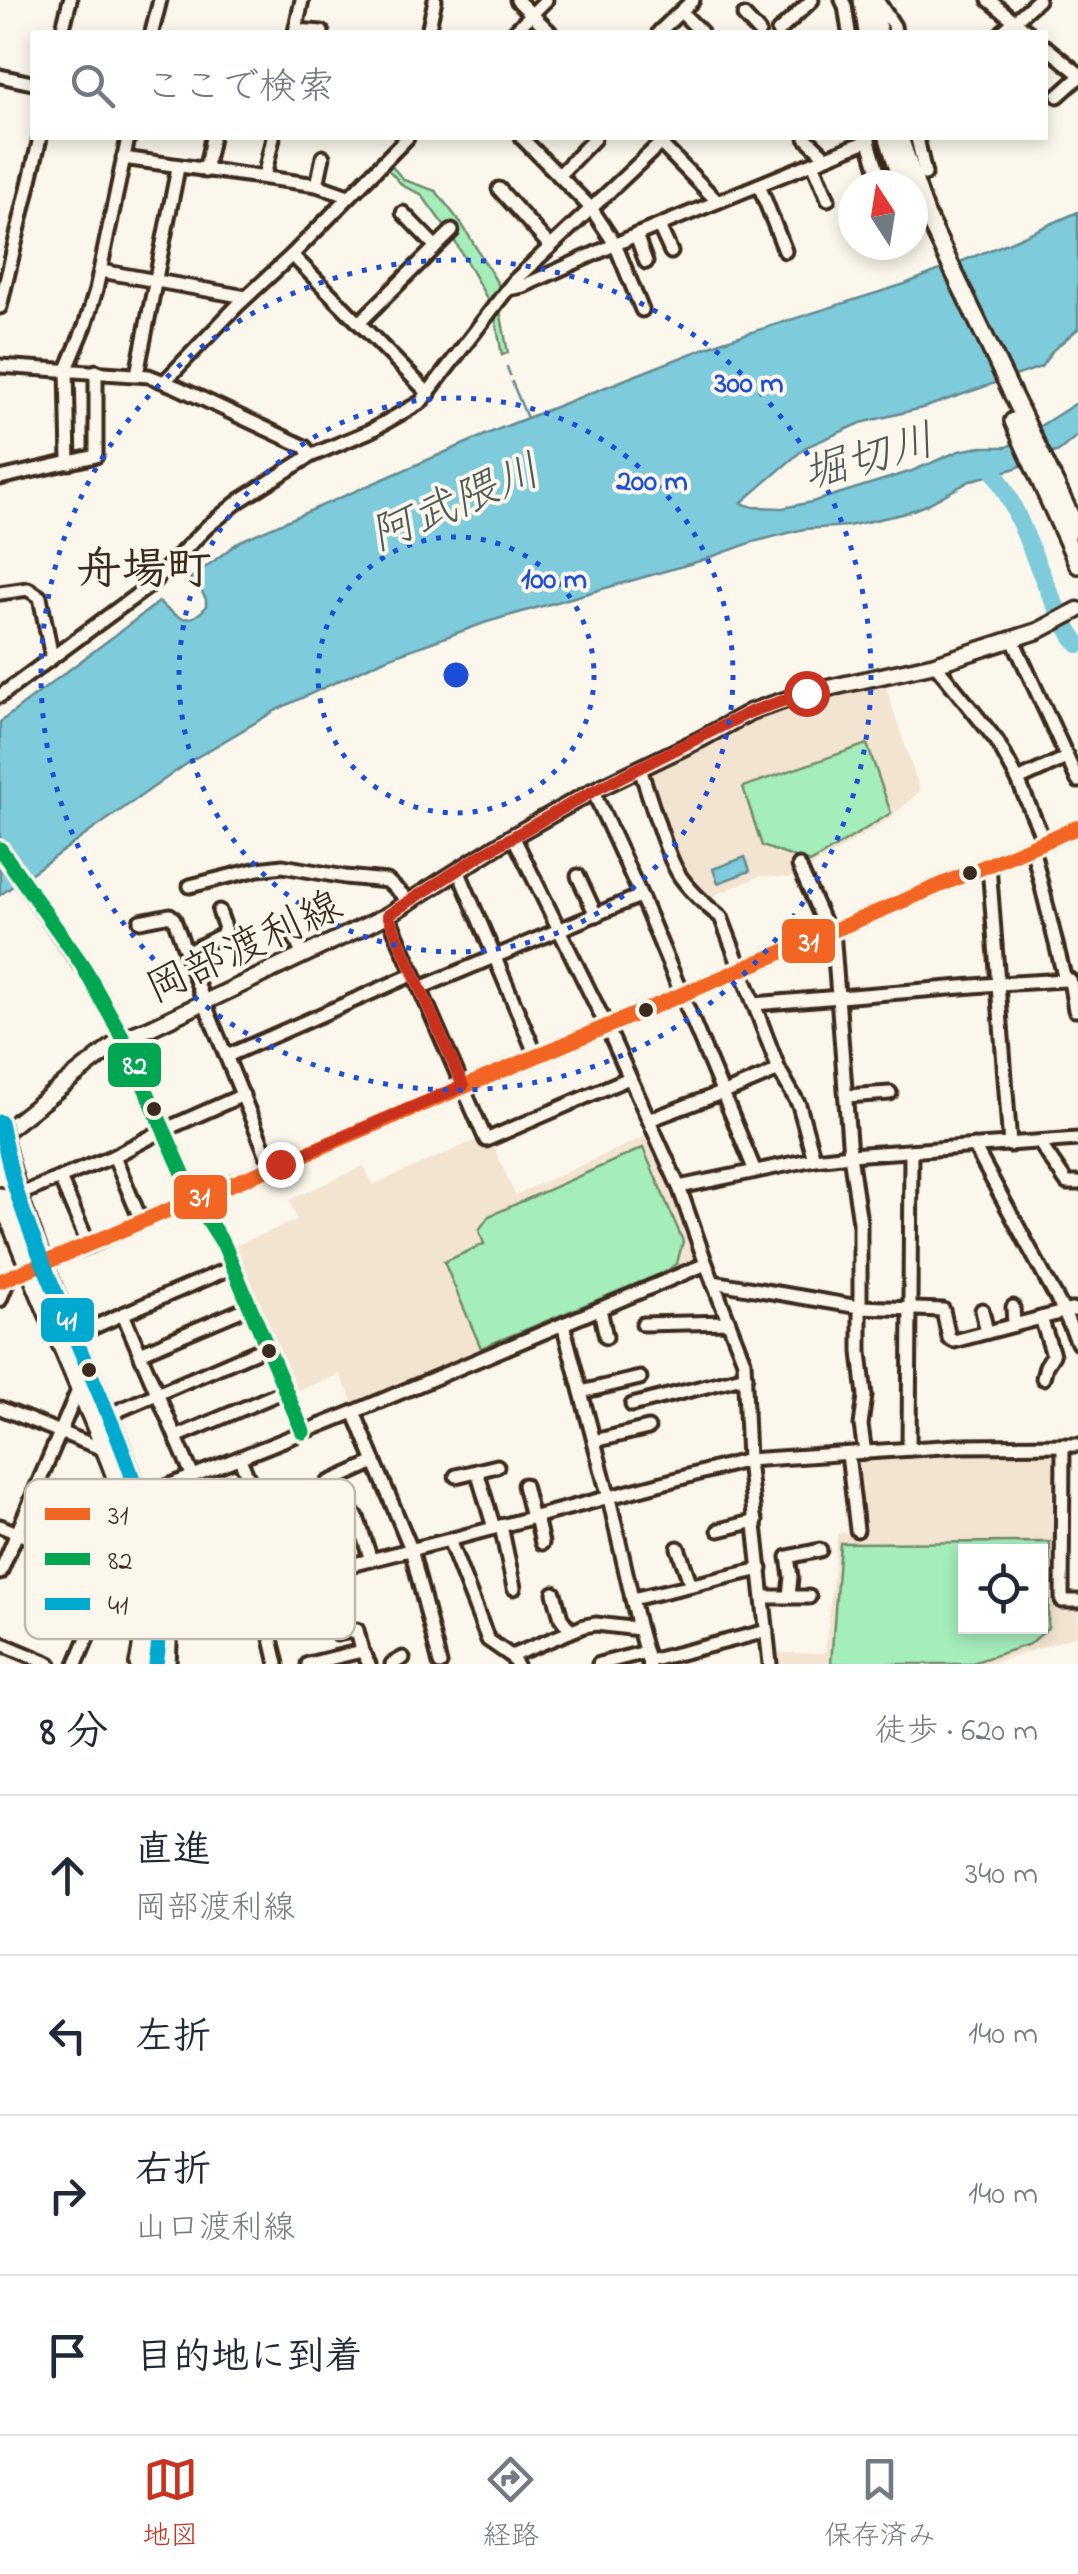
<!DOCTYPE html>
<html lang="ja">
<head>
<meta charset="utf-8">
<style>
  :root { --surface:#fff; --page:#f6f6f7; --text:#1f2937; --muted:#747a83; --line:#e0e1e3; --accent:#c8321e }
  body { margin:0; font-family:"Indie Flower","Klee One",sans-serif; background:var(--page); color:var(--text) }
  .controls { position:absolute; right:30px; bottom:30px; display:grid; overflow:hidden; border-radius:0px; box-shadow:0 5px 15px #0003 }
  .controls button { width:90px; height:90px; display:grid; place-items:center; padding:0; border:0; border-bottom:2px solid var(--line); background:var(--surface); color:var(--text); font:50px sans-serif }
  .compass { position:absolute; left:838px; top:170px; width:90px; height:90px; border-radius:50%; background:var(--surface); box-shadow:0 5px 15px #0003; rotate:348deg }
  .stop { position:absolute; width:30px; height:30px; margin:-22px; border:8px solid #c8321e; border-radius:50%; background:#fff }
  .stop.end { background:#c8321e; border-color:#fff; box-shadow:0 2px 10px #0008 }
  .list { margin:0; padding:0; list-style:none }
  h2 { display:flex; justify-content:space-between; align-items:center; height:130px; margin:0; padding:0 40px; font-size:42px }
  h2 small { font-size:32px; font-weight:400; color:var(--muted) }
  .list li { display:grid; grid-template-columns:65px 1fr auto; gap:30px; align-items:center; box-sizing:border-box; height:160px; padding:0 40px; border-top:2px solid var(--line) }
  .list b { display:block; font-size:38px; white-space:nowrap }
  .list p { margin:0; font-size:32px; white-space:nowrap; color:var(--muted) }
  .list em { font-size:32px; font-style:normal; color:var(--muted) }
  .icon { flex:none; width:55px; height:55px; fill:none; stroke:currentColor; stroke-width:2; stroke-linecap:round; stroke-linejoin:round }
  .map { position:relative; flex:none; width:1078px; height:1664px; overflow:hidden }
  .search { position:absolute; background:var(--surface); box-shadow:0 5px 15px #0003; left:30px; right:30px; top:30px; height:110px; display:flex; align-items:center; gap:25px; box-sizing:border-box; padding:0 35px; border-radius:0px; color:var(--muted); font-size:38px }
  .sheet { height:770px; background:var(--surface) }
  nav { display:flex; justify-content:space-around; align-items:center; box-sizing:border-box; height:140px; border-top:2px solid var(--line); background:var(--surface); font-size:28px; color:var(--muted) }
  nav a { display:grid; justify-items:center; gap:5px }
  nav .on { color:var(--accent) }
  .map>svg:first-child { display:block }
  .built { fill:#f3e3d1; fill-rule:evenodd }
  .green { fill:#a5edbb; stroke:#708c6c; stroke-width:2.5; fill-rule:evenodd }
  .water { fill:#7ecbdc; stroke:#638b90; stroke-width:2.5 }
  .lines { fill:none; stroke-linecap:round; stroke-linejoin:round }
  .stream { stroke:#638b90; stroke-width:2.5 }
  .river { stroke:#7ecbdc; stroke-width:18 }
  .minor-casing { stroke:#3b2a1e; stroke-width:19 }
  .major-casing { stroke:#3b2a1e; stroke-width:21 }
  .highway-casing { stroke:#3b2a1e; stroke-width:22 }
  .minor { stroke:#fbf7ec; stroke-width:11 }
  .major { stroke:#fbf7ec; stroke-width:14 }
  .highway { stroke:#fbf7ec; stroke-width:15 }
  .highway-bridge-casing { stroke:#3b2a1e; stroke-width:22; stroke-linecap:butt }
  .highway-bridge { stroke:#fbf7ec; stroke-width:15 }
  .bus-1-casing { stroke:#fbf7ec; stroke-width:22 }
  .bus-2-casing { stroke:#fbf7ec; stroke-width:22 }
  .bus-3-casing { stroke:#fbf7ec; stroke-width:22 }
  .bus-1 { stroke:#f26522; stroke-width:15 }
  .bus-2 { stroke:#00a651; stroke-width:15 }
  .bus-3 { stroke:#00a9ce; stroke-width:15 }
  .route { stroke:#c8321e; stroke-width:12 }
  .ring { fill:none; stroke:#1d4ed8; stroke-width:5; stroke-dasharray:5 10 }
  .bus-dot { fill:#3b2a1e; stroke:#fbf7ec; stroke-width:4 }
  .labels { text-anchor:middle; stroke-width:8; stroke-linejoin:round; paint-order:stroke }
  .street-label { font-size:42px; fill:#3b2a1e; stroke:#fbf7ec }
  .water-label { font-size:45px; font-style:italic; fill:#4f5a57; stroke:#fbf7ec }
  .neighbourhood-label { font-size:45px; font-weight:bold; fill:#3b2a1e; stroke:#fbf7ec }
  .key { fill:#fbf7ec; stroke:#c1baae; stroke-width:2.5 }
  .key-label { font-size:28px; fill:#3b2a1e }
  .centre { fill:#1d4ed8; stroke:#fbf7ec; stroke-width:5 }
  .ring-label { font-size:30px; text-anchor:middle; font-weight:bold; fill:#1d4ed8; stroke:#fbf7ec; stroke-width:8; stroke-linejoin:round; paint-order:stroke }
  .line-badge { stroke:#fbf7ec; stroke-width:4 }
  .badge-label { font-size:28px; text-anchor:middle; font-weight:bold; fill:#fff }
</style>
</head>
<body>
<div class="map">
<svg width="1078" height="1664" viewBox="0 0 1078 1664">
  <rect width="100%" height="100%" fill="#fbf7ec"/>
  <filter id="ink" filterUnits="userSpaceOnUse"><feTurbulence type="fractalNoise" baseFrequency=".01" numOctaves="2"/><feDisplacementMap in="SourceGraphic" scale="20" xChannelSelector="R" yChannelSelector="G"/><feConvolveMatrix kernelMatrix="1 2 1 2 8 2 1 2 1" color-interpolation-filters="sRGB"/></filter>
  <g filter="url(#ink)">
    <g class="built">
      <path d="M884 682 920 791 888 820 807 870 789 878 761 876 705 899 676 863 643 773 773 710Z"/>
      <path d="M651 1134 702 1257 699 1263 355 1407 340 1374 294 1392 232 1247 297 1220 289 1200 364 1166 373 1185 481 1138 485 1146 492 1143 515 1195Z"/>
      <path d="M1060 1448 1058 1603 1078 1605V1635L991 1664H776L775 1653H825L837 1534 861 1530 852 1459 916 1452ZM966 1551H1040V1626H966Z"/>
    </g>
    <g class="green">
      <path d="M388 162 404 180 436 191 463 226 498 284 499 305 508 353 502 355 494 311 453 238 421 194 403 186 385 166Z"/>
      <path d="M867 744 891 813 810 863 762 846 743 787Z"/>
      <path d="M643 1148 683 1241 677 1263 667 1271 481 1348 444 1262 484 1244 479 1230 489 1216Z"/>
      <path d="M1050 1542 1048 1628 1030 1644 969 1664H831L840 1543ZM1040 1551V1626H966V1551Z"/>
    </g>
    <g class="water">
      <path d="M1078 212V329L1053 350 1041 367 926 407 861 423 806 447 741 503 753 507 783 508 812 502 912 471 959 451 980 447H1007L1078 402V435L1059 451 1013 469 972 480 926 505 902 514 848 526 804 529 753 542 700 561 487 622 385 659 280 708 192 760 0 895V722L159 602C175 617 188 628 206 607V599L199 587 186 582 240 541 499 429 723 341 905 284 1010 242Z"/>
      <path d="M745 857 750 871 718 883 713 869Z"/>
    </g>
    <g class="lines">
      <g class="stream">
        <path d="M507 367 510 375"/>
        <path d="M512 382 527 418"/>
      </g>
      <path class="river" d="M981 465H990C1027 520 1039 588 1078 644"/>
      <g class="minor-casing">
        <g id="minor">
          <path d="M517 0 550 32"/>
          <path d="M842 0 845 6 849 32"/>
          <path d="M877 0 894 26 895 32"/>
          <path d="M989 0 1028 32"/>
          <path d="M681 12 701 32"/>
          <path d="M744 16 759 32"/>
          <path d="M296 30 322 32"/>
          <path d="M62 32 70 0"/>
          <path d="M152 32 160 0"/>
          <path d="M295 32 302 0"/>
          <path d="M428 32 435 0"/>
          <path d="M514 32 546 0"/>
          <path d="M659 32 693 0"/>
          <path d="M778 32 812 0"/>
          <path d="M1002 32 1038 0"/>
          <path d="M1046 47 1078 73"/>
          <path d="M0 76 32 83"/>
          <path d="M1058 96 1078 78"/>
          <path d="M522 138 591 208 615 244 642 310"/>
          <path d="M806 138 826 157"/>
          <path d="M868 138 882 185"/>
          <path d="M917 138 925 174"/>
          <path d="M658 141 717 201"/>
          <path d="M123 158 317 185 348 196"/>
          <path d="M813 163 828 199"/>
          <path d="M205 171 212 138"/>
          <path d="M559 175 594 139"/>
          <path d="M264 177 273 138"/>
          <path d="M317 185 323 157"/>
          <path d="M759 185 785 251"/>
          <path d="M499 189 550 246"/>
          <path d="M403 213 435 246"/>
          <path d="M659 226 671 252"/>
          <path d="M636 235 646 262"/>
          <path d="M292 255 429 394"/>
          <path d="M101 271 246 297"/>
          <path d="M508 289 523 286 636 235 869 140"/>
          <path d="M0 307 40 138"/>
          <path d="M359 323 452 231"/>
          <path d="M0 366 149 376 177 387 305 447 310 456"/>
          <path d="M137 374 178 168"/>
          <path d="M165 381 238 305 292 255 407 138"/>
          <path d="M69 463 67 369 85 326 96 290 128 138"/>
          <path d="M0 478 96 456V371"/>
          <path d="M0 593 28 589 40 597 52 658"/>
          <path d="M1013 640 1078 781"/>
          <path d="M935 664 997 741 1018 780 1044 841"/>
          <path d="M0 696 149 586 207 527 239 501 310 456 370 431 421 402 513 282 666 138"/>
          <path d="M640 769C650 796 666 858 682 879 691 891 708 908 721 917L779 1070 799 1105 814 1159"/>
          <path d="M1018 780 1066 758"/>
          <path d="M593 791 640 894 755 1171"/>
          <path d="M513 836 606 1025 679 1187"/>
          <path d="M989 865 998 984 1065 980 1032 847"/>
          <path d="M799 866 828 932"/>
          <path d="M458 870 536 1055"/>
          <path d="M578 876 596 915"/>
          <path d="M190 886 258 869 283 866 345 877 387 881 403 895 408 904"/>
          <path d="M388 915 486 1140 629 1078"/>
          <path d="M140 921 170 915 174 919 204 1002 272 1168"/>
          <path d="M833 930 850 1155 1078 1139"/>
          <path d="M293 934 303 956"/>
          <path d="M186 953 222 935 225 928 219 911"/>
          <path d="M1065 980H1070L1075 1010H1078"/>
          <path d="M420 988 640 896"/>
          <path d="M754 1004 998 984 1010 1145"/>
          <path d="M227 1056 414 974"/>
          <path d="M722 1094 779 1070"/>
          <path d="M846 1096 890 1093"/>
          <path d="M649 1120 721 1093"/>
          <path d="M1039 1142 1067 1183H1078"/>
          <path d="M974 1146 1064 1312 1078 1343"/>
          <path d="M60 1178 89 1246"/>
          <path d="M18 1195 114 1156"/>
          <path d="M142 1223 114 1156 164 1130 243 1095"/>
          <path d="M706 1264 679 1187 814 1159 850 1155 860 1222V1352L865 1396 861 1425 865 1453"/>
          <path d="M0 1281 89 1246 194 1198 224 1245 303 1432"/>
          <path d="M713 1282 859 1307 943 1310 949 1338 954 1341 1071 1310H1078"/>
          <path d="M0 1300 9 1278"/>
          <path d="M1013 1307 1014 1325"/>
          <path d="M600 1309 606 1337"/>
          <path d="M982 1310 987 1332"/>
          <path d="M123 1314 233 1267"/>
          <path d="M1041 1318 1053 1355 1046 1366 1043 1378"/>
          <path d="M563 1324 609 1498 639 1629"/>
          <path d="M643 1324 729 1322"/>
          <path d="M74 1336 123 1314 193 1477"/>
          <path d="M140 1353 249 1307"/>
          <path d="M581 1392 640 1378"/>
          <path d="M632 1405 746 1376"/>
          <path d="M0 1408 105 1450"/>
          <path d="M354 1412 411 1549 440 1664"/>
          <path d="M108 1415 266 1347"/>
          <path d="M176 1437 284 1391"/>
          <path d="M594 1441 648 1428"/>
          <path d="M1063 1445 1062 1601H1078"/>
          <path d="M909 1449 911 1151"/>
          <path d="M848 1454 857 1530"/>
          <path d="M240 1459 291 1580"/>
          <path d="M477 1471 494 1528"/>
          <path d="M456 1476 497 1466"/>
          <path d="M328 1483 375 1462"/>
          <path d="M524 1485 532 1518"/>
          <path d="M138 1498 354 1412 706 1264 744 1361 748 1460 770 1664"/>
          <path d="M357 1517 371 1560"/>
          <path d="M536 1517 542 1543"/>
          <path d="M0 1526 114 1573"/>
          <path d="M501 1526 514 1588"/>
          <path d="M719 1530 756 1521"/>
          <path d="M319 1539 328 1554 331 1570"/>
          <path d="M449 1540 488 1640 511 1656 516 1664"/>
          <path d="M678 1548 691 1585"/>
          <path d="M252 1549 275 1539"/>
          <path d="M0 1573 79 1388"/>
          <path d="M35 1580 50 1546"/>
          <path d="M259 1588 277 1664"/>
          <path d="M554 1593 561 1618 570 1630"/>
          <path d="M789 1596 791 1577 788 1557 820 1550"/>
          <path d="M764 1597H809"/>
          <path d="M632 1599 761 1569"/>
          <path d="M161 1613 449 1540 748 1460 957 1446 1078 1445"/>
          <path d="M337 1634 357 1630 362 1651 369 1664"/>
          <path d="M0 1643 50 1664"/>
          <path d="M511 1656 584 1626 596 1624 639 1629 649 1664"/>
          <path d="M649 1661 767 1631"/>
          <path d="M76 1664 127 1544 134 1541"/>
          <path d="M169 1664 178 1484"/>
          <path d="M308 1664 362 1651"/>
          <path d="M392 1664 403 1658"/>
          <path d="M599 1664 646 1652"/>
        </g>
      </g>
      <g class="major-casing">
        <g id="major">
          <path d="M0 849 85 970 123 1038 194 1198 272 1168 1078 827"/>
          <path d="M0 1135 123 1038 150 1028 388 915 513 836 593 791 701 739 750 712 806 693 935 664 1038 631 1078 610"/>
        </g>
      </g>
      <g class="highway-casing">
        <g id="highway">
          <path d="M862 0 867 32"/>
          <path d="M874 0 879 32"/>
          <path d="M888 138 903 185"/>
          <path d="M900 138 926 214 1078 531"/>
          <path d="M1013 421 1078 565"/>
          <path d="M7 1153C23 1217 50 1280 76 1341 119 1441 175 1552 156 1664"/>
          <path d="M0 1196C25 1264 55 1330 82 1396 118 1481 159 1571 138 1664"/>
        </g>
      </g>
      <use href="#minor" class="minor"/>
      <use href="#major" class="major"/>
      <use href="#highway" class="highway"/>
      <g class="highway-bridge-casing">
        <path id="highway-bridge" d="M0 1122 7 1153"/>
      </g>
      <use href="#highway-bridge" class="highway-bridge"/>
      <g class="bus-1-casing">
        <path id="bus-1" d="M0 1281C91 1245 180 1203 272 1168L1078 827"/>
      </g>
      <g class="bus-2-casing">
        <path id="bus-2" d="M0 849 81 963 123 1038 194 1198 224 1245 303 1432"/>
      </g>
      <g class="bus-3-casing">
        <path id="bus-3" d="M0 1122C5 1145 9 1168 16 1190 32 1241 55 1291 76 1340 119 1441 175 1552 156 1664"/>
      </g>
      <use href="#bus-1" class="bus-1"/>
      <use href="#bus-2" class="bus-2"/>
      <use href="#bus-3" class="bus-3"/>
    </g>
  </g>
  <g class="lines" filter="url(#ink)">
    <path class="route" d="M280 1164 463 1086 388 915 481 855 593 791 750 712 806 693"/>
  </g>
  <g class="ring">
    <circle cx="456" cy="675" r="138"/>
    <circle cx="456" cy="675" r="277"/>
    <circle cx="456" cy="675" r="415"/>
  </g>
  <g class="bus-dot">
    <circle cx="970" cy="873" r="9"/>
    <circle cx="646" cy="1010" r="9"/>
    <circle cx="154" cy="1109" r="9"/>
    <circle cx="269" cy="1351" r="9"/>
    <circle cx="89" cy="1370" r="9"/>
  </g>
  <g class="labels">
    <g class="street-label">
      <text transform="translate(243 945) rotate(-25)" y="15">岡部渡利線</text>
    </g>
    <g class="water-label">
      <text transform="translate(868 455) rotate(-16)" y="16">堀切川</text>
      <text transform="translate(454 501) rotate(-23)" y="16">阿武隈川</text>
    </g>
    <g class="neighbourhood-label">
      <text x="144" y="583">舟場町</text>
    </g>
  </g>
  <rect x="25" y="1479" width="330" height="160" rx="15" class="key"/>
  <rect x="45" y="1508" width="45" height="12" fill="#f26522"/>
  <rect x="45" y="1553" width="45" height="12" fill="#00a651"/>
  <rect x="45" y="1598" width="45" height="12" fill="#00a9ce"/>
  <g class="key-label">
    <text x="108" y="1524">31</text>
    <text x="108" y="1569">82</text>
    <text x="108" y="1614">41</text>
  </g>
  <circle cx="456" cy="675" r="15" class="centre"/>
  <g class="ring-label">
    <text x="749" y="392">300 m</text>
    <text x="652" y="490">200 m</text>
    <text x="554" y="588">100 m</text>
  </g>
  <g class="line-badge">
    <rect x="780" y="917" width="57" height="48" rx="10" fill="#f26522"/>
    <rect x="106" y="1041" width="57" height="48" rx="10" fill="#00a651"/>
    <rect x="172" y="1173" width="57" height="48" rx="10" fill="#f26522"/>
    <rect x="39" y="1296" width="57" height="48" rx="10" fill="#00a9ce"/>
  </g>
  <g class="badge-label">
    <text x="809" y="951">31</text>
    <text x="135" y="1074">82</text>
    <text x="200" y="1206">31</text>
    <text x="67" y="1330">41</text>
  </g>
</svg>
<div class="controls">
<button><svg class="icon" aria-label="locate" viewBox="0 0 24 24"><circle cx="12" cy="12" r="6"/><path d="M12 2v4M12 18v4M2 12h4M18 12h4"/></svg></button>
</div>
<svg class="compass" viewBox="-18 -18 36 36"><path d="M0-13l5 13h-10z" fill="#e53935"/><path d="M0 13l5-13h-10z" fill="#747a83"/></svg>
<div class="stop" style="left:806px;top:693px"></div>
<div class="stop end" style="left:280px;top:1164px"></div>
<div class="search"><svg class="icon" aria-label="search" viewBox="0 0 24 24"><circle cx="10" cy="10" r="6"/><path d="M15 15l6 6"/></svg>ここで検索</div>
</div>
<section class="sheet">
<h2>8 分<small>徒歩 · 620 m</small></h2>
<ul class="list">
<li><svg class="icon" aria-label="ahead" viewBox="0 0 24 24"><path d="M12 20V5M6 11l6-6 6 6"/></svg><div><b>直進</b><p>岡部渡利線</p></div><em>340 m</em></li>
<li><svg class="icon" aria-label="left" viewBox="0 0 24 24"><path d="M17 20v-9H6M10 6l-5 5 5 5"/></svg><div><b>左折</b></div><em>140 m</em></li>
<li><svg class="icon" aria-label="right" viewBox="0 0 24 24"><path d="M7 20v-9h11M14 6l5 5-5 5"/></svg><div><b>右折</b><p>山口渡利線</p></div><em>140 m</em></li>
<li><svg class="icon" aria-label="arrive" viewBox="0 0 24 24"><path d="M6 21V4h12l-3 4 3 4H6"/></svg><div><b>目的地に到着</b></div></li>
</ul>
</section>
<nav>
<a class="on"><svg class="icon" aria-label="map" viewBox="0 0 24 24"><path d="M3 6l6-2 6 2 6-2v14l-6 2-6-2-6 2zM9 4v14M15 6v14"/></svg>地図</a>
<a><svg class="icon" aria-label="directions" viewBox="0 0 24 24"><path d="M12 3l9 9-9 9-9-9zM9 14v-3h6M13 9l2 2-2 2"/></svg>経路</a>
<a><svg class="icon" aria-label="saved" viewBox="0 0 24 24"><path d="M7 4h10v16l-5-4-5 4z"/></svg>保存済み</a>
</nav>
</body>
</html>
